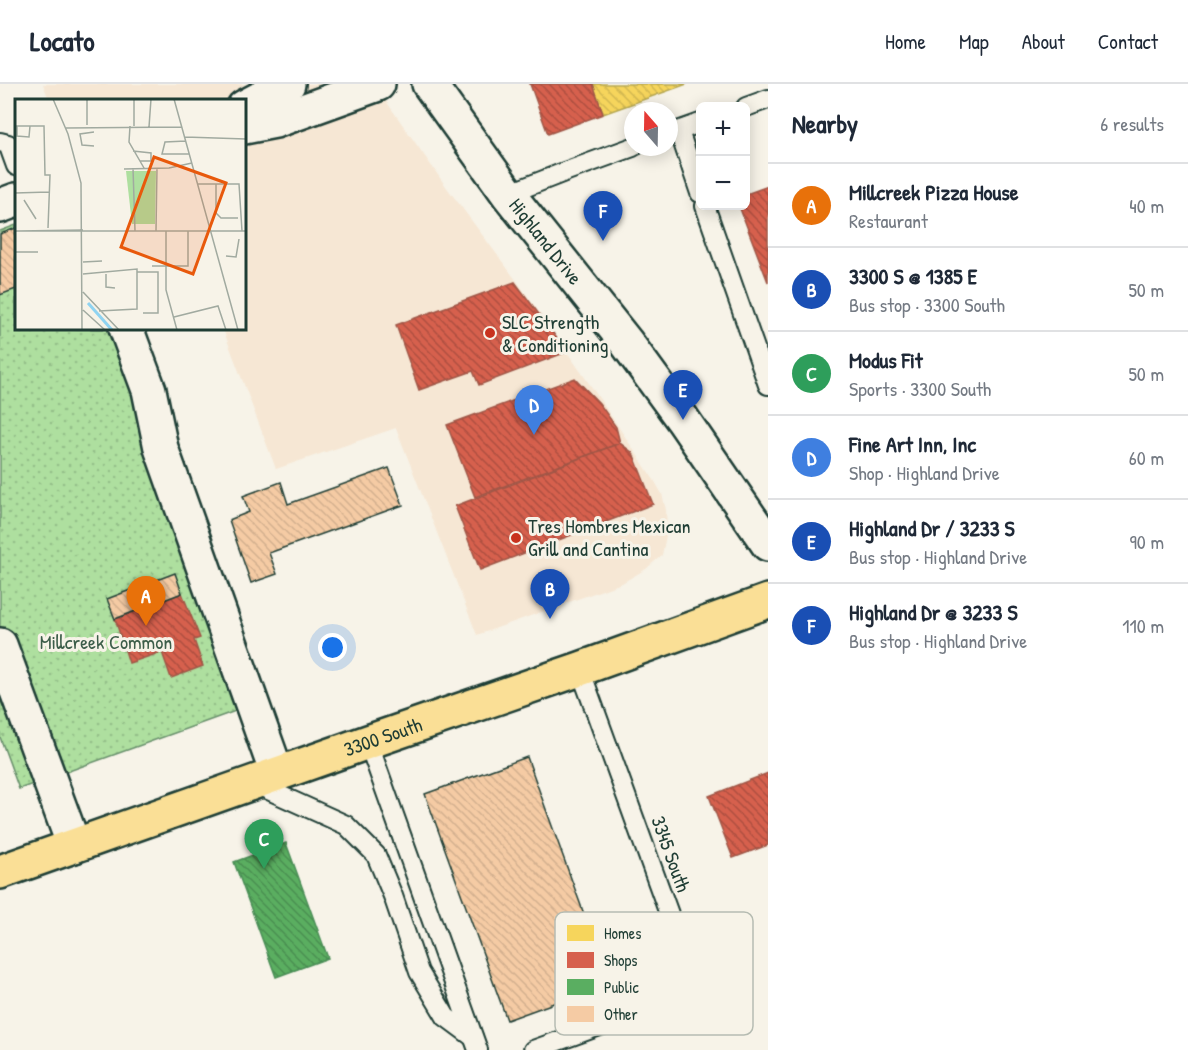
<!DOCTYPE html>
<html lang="en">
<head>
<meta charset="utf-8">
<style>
  :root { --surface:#fff; --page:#f2f2f3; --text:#1f2937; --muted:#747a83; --line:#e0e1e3; --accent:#ea580c }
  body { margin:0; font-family:"Patrick Hand",sans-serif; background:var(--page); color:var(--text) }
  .controls { position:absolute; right:18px; top:18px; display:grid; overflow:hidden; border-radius:9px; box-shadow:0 3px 15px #0003 }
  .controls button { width:54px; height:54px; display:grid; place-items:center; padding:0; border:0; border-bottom:2px solid var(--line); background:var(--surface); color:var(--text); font:30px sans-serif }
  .compass { position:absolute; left:624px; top:18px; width:54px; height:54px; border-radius:50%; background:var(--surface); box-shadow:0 3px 15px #0003; rotate:340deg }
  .you { position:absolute; left:333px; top:564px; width:21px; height:21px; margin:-15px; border:4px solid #fff; border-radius:50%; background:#1a73e8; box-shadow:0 0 0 9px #1a73e833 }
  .badge { display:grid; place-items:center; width:39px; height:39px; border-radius:50%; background:var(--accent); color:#fff; font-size:20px; font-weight:700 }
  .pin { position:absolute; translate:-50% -50px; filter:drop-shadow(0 2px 3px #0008) }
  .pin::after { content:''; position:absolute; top:32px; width:21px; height:18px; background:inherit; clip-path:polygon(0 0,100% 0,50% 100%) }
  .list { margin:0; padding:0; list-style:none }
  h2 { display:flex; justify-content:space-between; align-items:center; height:78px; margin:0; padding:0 24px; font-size:26px }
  h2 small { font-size:20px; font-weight:400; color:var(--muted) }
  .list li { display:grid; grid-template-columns:39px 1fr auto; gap:18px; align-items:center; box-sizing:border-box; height:84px; padding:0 24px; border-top:2px solid var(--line) }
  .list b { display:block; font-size:22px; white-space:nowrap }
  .list p { margin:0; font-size:20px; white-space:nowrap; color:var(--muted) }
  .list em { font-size:20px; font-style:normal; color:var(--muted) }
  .map { position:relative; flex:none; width:768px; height:966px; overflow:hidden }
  header { display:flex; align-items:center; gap:36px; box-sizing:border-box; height:84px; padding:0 30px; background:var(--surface); border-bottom:2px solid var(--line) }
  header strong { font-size:28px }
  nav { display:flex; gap:33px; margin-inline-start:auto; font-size:21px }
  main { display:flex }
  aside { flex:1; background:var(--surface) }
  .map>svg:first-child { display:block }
  .built { fill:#f6e7d4 }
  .park { fill:url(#park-dots); stroke:#668e6a; stroke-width:1.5 }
  .homes { fill:url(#homes-back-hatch); stroke:#b6a750; stroke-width:1.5 }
  .shops { fill:url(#shops-back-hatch); stroke:#9f5646; stroke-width:1.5 }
  .public { fill:url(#public-back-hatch); stroke:#488c54; stroke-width:1.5 }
  .building { fill:url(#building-back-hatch); stroke:#1f3d34; stroke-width:1.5 }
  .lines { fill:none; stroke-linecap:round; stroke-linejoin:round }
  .service-casing { stroke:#1f3d34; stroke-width:22 }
  .minor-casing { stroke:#1f3d34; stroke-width:38 }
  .secondary-casing { stroke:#1f3d34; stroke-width:38 }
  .primary-casing { stroke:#1f3d34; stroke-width:38 }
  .service { stroke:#f7f3e8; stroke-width:18 }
  .minor { stroke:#f7f3e8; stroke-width:33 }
  .secondary { stroke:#f7f3e8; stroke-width:33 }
  .primary { stroke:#fadf96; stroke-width:33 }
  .poi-dot { fill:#c8321e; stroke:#f7f3e8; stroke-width:2 }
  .labels { text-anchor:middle; stroke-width:6; stroke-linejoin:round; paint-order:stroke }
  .street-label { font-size:20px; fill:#1f3d34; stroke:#f7f3e8 }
  .poi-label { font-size:20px; fill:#1f3d34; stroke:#f7f3e8; text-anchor:start }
  .park-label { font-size:20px; fill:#3c5d49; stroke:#f7f3e8 }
  .inset-river { fill:none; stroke:#8fd3f1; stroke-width:3 }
  .inset-road { fill:none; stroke:#a1aaa0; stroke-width:1.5 }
  .view { fill:#e8590c; fill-opacity:0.15; stroke:#e8590c; stroke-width:3 }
  .inset-edge { fill:none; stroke:#1f3d34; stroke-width:3 }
  .key { fill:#f7f3e8; stroke:#b6bcb2; stroke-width:1.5 }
  .key-label { font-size:16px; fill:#1f3d34 }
</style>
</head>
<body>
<header>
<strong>Locato</strong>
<nav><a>Home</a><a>Map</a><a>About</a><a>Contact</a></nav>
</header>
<main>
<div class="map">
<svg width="768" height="966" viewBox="0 0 768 966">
  <defs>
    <pattern id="park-dots" width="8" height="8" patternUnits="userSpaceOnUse" patternTransform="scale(1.5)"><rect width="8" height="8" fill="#aedf9f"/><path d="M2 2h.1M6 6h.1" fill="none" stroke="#95c08a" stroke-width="1.8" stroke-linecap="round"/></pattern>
    <pattern id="homes-back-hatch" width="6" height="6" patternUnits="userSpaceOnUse" patternTransform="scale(1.5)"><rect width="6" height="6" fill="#f6d55c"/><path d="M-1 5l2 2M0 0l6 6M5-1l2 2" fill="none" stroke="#d2b851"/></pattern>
    <pattern id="shops-back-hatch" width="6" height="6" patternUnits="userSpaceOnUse" patternTransform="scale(1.5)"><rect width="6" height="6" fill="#d6604d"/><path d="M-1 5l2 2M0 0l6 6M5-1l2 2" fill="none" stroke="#ad5041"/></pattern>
    <pattern id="public-back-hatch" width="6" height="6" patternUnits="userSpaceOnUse" patternTransform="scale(1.5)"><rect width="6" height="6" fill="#5aae61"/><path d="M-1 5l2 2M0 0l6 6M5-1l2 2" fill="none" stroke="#4a8f51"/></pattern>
    <pattern id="building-back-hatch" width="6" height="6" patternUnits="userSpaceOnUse" patternTransform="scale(1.5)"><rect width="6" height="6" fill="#f5cba4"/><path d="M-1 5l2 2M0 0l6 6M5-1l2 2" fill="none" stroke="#d2af8e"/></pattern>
  </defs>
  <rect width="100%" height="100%" fill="#f7f3e8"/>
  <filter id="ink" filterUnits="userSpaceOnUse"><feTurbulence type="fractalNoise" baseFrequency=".0167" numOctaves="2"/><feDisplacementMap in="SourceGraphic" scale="12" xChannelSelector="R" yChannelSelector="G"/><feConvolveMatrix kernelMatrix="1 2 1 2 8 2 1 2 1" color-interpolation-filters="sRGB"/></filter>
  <g filter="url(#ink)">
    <path class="built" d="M43 0H374L445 101 519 200 593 305 654 396 662 410 666 426 667 447 662 471 646 485 622 499 477 551 396 344 276 385 223 245 244 244V16H49Z"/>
    <path class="park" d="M16 141V244L111 245 241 625 19 705 0 653V147Z"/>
    <path class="homes" d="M593 0H687L603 30Z"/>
    <g class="shops">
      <path d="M530 0H593L603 30 548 50Z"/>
      <path d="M768 102V198L739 122H746V110Z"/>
      <path d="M515 198 567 268 479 301 473 287 419 306 396 241Z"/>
      <path d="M575 294 599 319 616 343 620 359 475 413 447 341Z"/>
      <path d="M620 359 633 369 653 420 480 486 455 422Z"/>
      <path d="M182 509 200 554 194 556 203 582 171 594 162 568 129 579 115 535Z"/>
      <path d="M768 689V761L733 774 709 712Z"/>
    </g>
    <path class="public" d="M286 759 328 874 276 893 234 778Z"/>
    <g class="building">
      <path d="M16 144V205L0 211V150Z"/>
      <path d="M389 384 403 421 269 469 277 490 251 499 229 436 249 428 243 412 281 398 288 420Z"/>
      <path d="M175 489 182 509 115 535 107 515Z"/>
      <path d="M527 673 609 899 507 936 425 710Z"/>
    </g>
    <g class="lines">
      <g class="service-casing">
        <g id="service">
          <path d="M746 23 768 15"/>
          <path d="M679 47 700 109"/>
          <path d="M669 50 700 39"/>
          <path d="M0 58 8 60 16 82"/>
          <path d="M508 110 567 87 633 63"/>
          <path d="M705 122 768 301"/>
          <path d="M368 658 478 966"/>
          <path d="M253 699 346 741 376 771 393 812 419 888 446 933 473 953"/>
          <path d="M533 966 697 907 580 585"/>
        </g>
      </g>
      <g class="minor-casing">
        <g id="minor">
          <path d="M244 23 288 0"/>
          <path d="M244 43 275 37 378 0"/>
          <path d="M0 122 16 116"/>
          <path d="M126 244 149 306 161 364 277 690"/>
          <path d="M0 561 74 762"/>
        </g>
      </g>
      <g class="secondary-casing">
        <g id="secondary">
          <path id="s1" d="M429 0 508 110 626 258 683 336 768 460"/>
        </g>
      </g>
      <g class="primary-casing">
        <g id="primary">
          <path id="s2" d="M0 788 368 658 580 585 768 517"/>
        </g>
      </g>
      <use href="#service" class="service"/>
      <use href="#minor" class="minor"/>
      <use href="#secondary" class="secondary"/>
      <use href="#primary" class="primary"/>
    </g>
  </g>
  <g class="poi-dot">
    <circle cx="490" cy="249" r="6"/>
    <circle cx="516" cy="454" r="6"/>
  </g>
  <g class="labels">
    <g class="street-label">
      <text dy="7" stroke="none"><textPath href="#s1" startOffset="196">Highland Drive</textPath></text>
      <text dy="7" stroke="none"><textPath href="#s2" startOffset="406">3300 South</textPath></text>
      <text transform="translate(671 770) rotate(70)" y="7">3345 South</text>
    </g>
    <g class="poi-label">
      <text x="502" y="245">SLC Strength<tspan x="502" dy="23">&amp; Conditioning</tspan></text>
      <text x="528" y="449">Tres Hombres Mexican<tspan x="528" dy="23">Grill and Cantina</tspan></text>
    </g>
    <g class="park-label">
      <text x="106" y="565">Millcreek Common</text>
    </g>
  </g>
  <g transform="translate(15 15)">
    <rect width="231" height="231" fill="#f7f3e8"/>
    <path d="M111 72H141L140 125H117Z" fill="#aedf9f"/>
    <path class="inset-river" d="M73 204 97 231"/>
    <path class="inset-road" d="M38 0 53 35 66 84 67 231M72 0V26M119 0V27M159 0 223 231M0 27H29L30 76H35L33 129M2 27V37L14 38 15 27M115 27 114 43 129 69M134 28 136 0M51 29 167 28M170 38 231 40M171 42 150 43 147 55H174M79 47 67 46 65 35 79 33M118 52 136 54V62H125M118 69 120 132M109 70 154 69 177 64M183 85H224L227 132M201 85V114L206 119H223M0 94 34 93M9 101 21 120M0 132H231M3 132 68 131M141 132 142 69M151 132V191L162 231M0 153H23M211 157 221 158 224 140M68 163 87 162M137 167H173V132M122 173H143V214H128M68 175 122 170V210L84 212M91 175V188L100 189M68 193 104 231M68 211 90 231M159 218 203 207 211 231"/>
    <path class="view" d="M139 58 211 84 178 175 106 148Z"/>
    <rect width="231" height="231" class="inset-edge"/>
  </g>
  <rect x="555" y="828" width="198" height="123" rx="9" class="key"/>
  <rect x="567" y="841" width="27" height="16" fill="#f6d55c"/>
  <rect x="567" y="868" width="27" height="16" fill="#d6604d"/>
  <rect x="567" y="895" width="27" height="16" fill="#5aae61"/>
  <rect x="567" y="922" width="27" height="16" fill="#f5cba4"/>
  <g class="key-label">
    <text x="604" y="855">Homes</text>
    <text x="604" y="882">Shops</text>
    <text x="604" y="909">Public</text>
    <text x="604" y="936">Other</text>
  </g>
</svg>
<div class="controls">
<button>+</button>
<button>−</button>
</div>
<svg class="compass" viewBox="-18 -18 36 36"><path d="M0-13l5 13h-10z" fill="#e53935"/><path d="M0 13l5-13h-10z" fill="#747a83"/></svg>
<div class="you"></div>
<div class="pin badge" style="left:146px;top:542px;background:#e8710a">A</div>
<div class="pin badge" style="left:550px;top:535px;background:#1a4fb4">B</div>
<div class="pin badge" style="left:264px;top:785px;background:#2e9e5b">C</div>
<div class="pin badge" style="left:534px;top:351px;background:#3f7fe0">D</div>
<div class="pin badge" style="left:683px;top:336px;background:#1a4fb4">E</div>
<div class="pin badge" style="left:603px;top:157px;background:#1a4fb4">F</div>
</div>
<aside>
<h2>Nearby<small>6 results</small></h2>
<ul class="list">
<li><span class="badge" style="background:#e8710a">A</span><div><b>Millcreek Pizza House</b><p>Restaurant</p></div><em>40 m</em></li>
<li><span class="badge" style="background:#1a4fb4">B</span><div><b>3300 S @ 1385 E</b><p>Bus stop · 3300 South</p></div><em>50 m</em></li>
<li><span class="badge" style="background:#2e9e5b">C</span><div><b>Modus Fit</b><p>Sports · 3300 South</p></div><em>50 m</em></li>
<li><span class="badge" style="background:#3f7fe0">D</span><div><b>Fine Art Inn, Inc</b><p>Shop · Highland Drive</p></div><em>60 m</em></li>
<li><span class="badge" style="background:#1a4fb4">E</span><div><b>Highland Dr / 3233 S</b><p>Bus stop · Highland Drive</p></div><em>90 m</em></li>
<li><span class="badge" style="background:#1a4fb4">F</span><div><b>Highland Dr @ 3233 S</b><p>Bus stop · Highland Drive</p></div><em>110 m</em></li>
</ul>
</aside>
</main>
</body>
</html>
